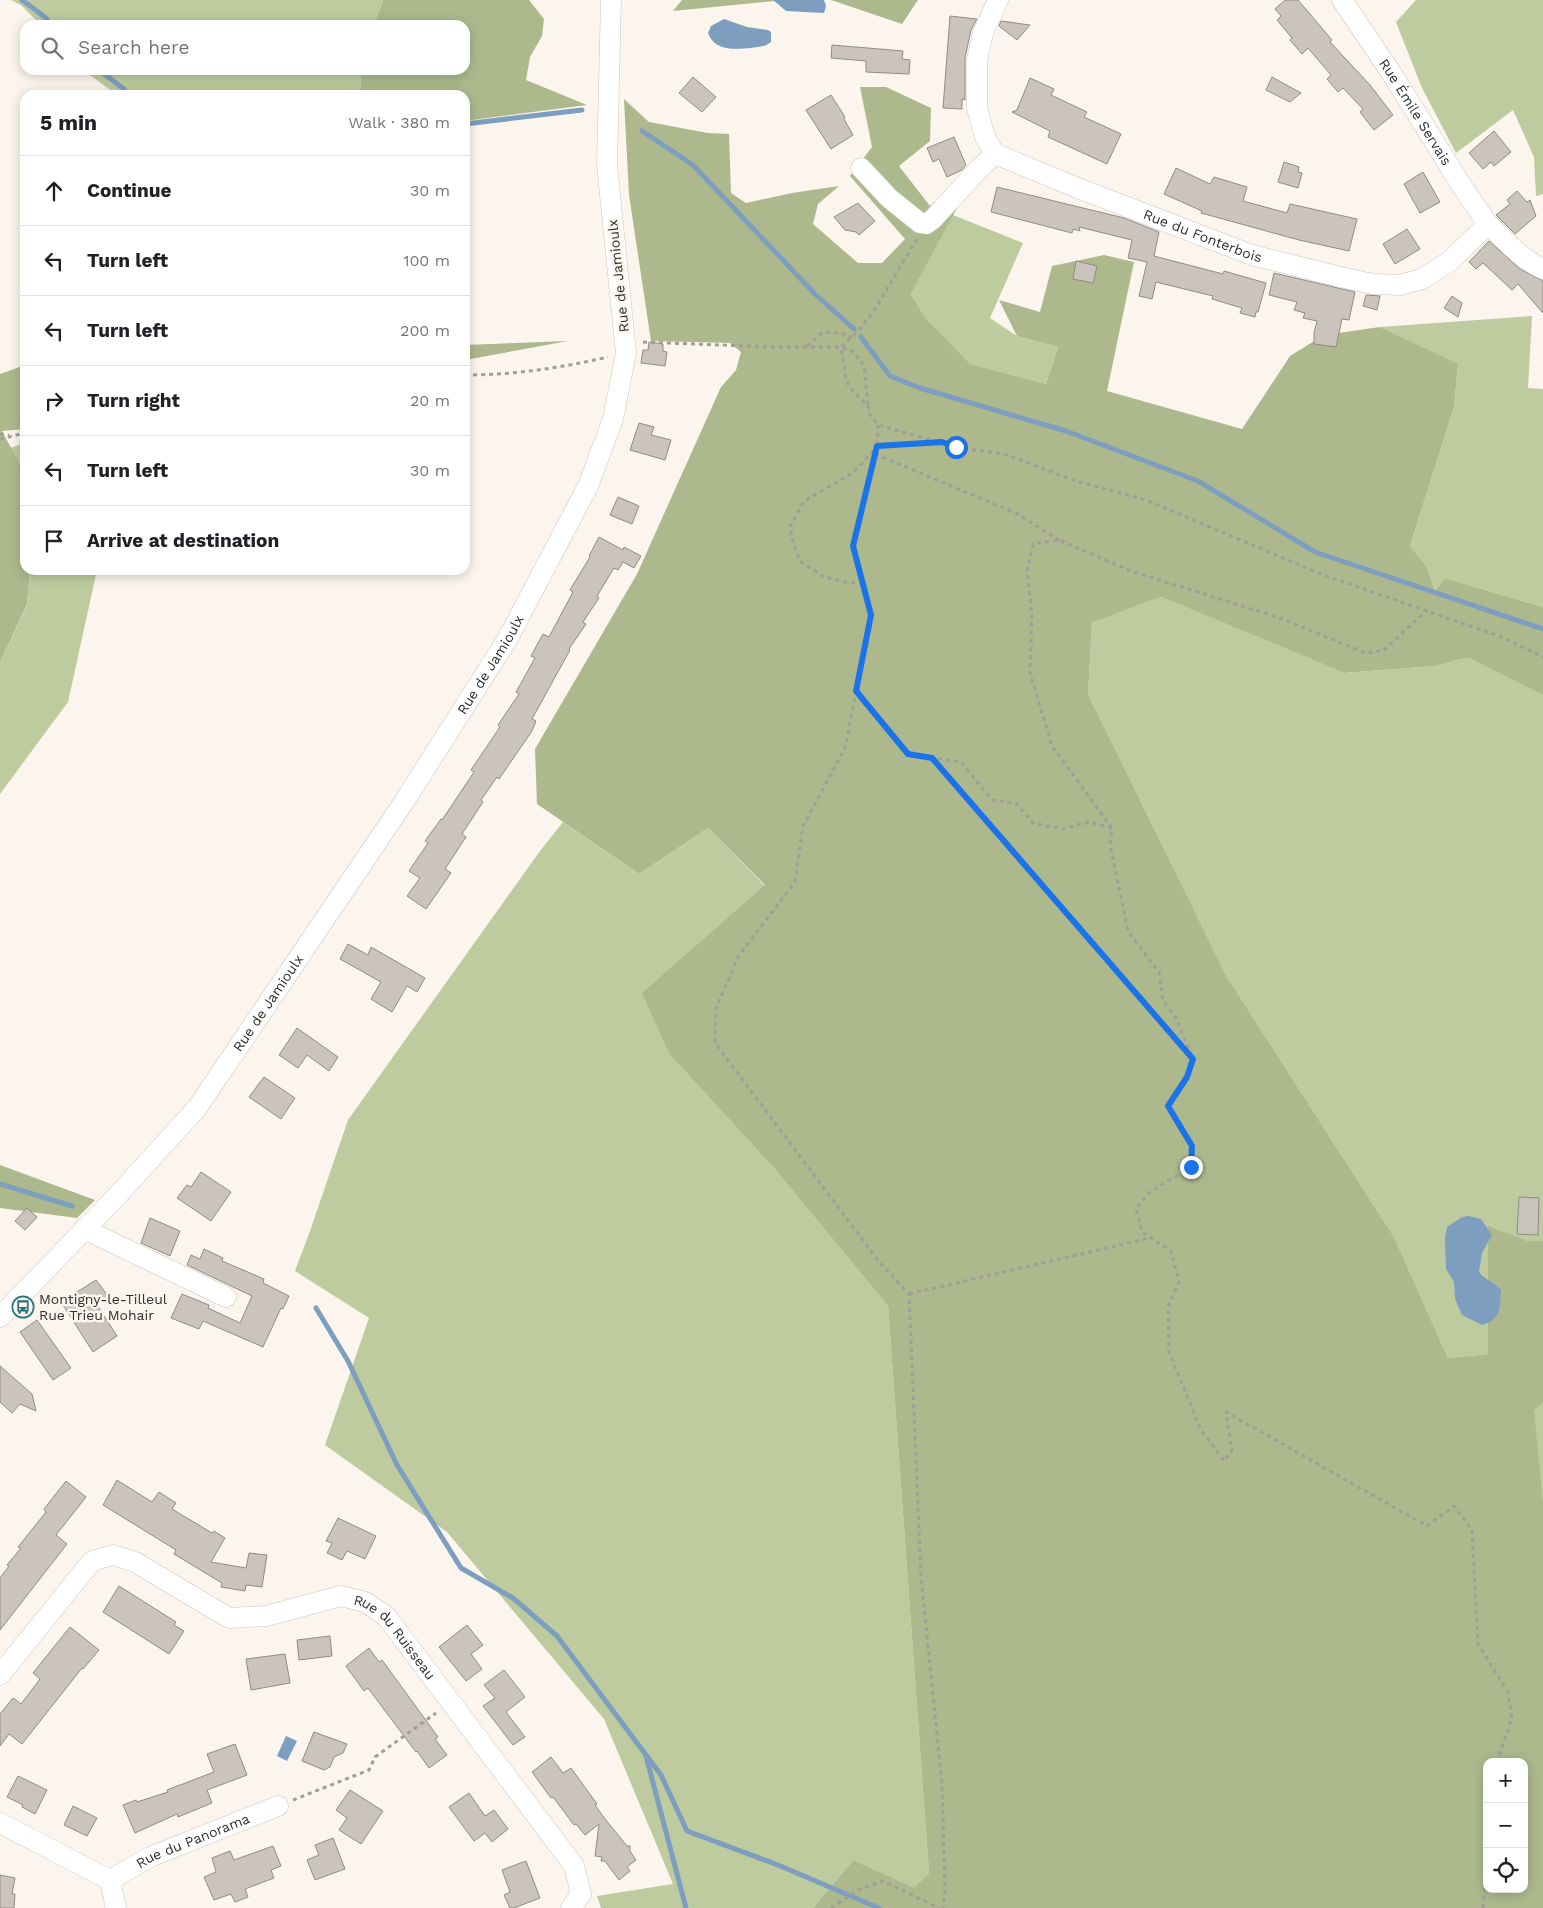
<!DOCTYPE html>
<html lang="en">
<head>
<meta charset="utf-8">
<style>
  :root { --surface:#fff; --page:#f2f2f2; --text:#202124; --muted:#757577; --line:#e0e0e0 }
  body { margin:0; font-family:"Work Sans",sans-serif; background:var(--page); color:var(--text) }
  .controls { position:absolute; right:15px; bottom:15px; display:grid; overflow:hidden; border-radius:10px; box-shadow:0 2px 12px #0003 }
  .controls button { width:45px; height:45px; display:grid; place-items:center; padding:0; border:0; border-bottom:1px solid var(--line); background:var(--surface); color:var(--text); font:25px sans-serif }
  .stop { position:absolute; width:15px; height:15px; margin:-11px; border:4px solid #1a73e8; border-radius:50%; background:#fff }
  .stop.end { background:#1a73e8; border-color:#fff; box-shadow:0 1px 5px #0008 }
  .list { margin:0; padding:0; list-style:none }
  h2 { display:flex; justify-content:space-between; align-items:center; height:65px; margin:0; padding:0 20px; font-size:21px }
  h2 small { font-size:16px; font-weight:400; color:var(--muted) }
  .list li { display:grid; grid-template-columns:32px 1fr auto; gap:15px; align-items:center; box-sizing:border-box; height:70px; padding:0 20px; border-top:1px solid var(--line) }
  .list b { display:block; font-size:19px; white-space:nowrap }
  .list em { font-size:16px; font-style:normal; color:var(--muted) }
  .icon { flex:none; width:28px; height:28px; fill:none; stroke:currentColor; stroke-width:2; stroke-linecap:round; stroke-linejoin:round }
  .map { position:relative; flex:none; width:1543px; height:1908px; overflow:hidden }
  .search { position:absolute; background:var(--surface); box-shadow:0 2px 12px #0003; left:20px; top:20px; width:450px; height:55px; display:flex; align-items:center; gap:12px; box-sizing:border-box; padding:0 18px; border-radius:15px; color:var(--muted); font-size:19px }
  .panel { position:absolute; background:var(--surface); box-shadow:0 2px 12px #0003; left:20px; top:90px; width:450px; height:485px; border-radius:15px }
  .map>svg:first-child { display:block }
  .green { fill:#becb9e }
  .forest { fill:#adb98d; fill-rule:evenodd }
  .water { fill:#7d9ebf }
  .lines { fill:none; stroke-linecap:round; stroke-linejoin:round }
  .stream { stroke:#7d9ebf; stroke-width:5 }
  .building { fill:#cac4bd; stroke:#918b85 }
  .minor-casing { stroke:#cbc6be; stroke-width:21 }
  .path { stroke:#a19d97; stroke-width:3; stroke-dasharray:4 4; stroke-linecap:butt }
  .minor { stroke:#fff; stroke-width:20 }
  .route { stroke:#1a73e8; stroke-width:6 }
  .labels { text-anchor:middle; stroke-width:5; stroke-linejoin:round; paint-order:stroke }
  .street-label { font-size:14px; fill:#312f2c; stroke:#fbf5ed }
  .poi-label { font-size:14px; fill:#312f2c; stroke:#fbf5ed; text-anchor:start }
</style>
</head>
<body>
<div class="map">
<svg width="1543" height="1908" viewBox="0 0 1543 1908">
  <rect width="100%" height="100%" fill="#fbf5ed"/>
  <g class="green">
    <path d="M11 0H383L374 25H41L21 5Z"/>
    <path d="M1416 0H1543V194L1536 196 1534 157 1513 110 1456 153 1422 88 1396 22Z"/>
    <path d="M83 70H361L360 95H117Z"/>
    <path d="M953 215 1023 243 990 318 1017 336 1058 347 1046 384 969 364 926 319 911 294Z"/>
    <path d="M1532 316 1528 388 1543 389V607L1445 578 1435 591 1427 567 1410 546 1454 407 1458 365 1380 327Z"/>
    <path d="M25 443V474L10 448Z"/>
    <path d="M30 570H97L68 702 0 794V662L27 606Z"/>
    <path d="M1161 597 1344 673 1436 666 1460 659 1473 658 1543 695V1241H1528L1488 1227V1354L1448 1358 1394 1237 1227 977 1088 694 1092 623Z"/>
    <path d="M563 822 639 874 708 828 765 886 670 1055 773 1167 888 1306 929 1873 914 1889 853 1860 813 1908H601L597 1896 673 1884 604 1719 447 1532 325 1445 369 1318 295 1271 310 1231 348 1120 540 851Z"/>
    <path d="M1543 1403V1501L1533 1410Z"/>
  </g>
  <g class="forest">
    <path d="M383 0H529L544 19 542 36 530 57 526 80 587 105 465 121V95H360L361 70H465V25H374Z"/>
    <path d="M682 0H785L673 11Z"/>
    <path d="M831 0H918L902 24Z"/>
    <path d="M860 87H886L931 108 930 141 899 166 930 206 961 178 965 193 911 294 926 319 970 364 1046 384 1058 347 1017 336 999 300 1040 312 1052 266 1104 255 1134 262 1107 391 1242 429 1290 356 1324 335 1380 327 1458 364 1454 407 1410 546 1427 567 1435 591 1445 578 1543 607V695L1470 658 1460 659 1436 666 1344 673 1161 597 1092 623 1088 694 1227 977 1394 1237 1448 1358 1488 1354V1226L1528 1241H1543V1403L1534 1410 1543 1501V1908H813L853 1860 914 1888 929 1873 888 1306 773 1167 670 1055 642 993 765 885 708 828 639 874 537 804 535 749 637 574 721 387 736 370 741 352 730 343 651 341 629 195 624 99 649 122 708 133 729 134 731 193 746 203 792 193 839 186 818 204 813 224 858 263H882L905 239 850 176 872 147ZM1487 1762H1524V1889H1487Z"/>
    <path d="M568 341 465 360V345Z"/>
    <path d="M25 365V429L2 431 25 474V570H30L27 605 0 662V374Z"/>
    <path d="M0 1165 95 1200 77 1218 0 1208Z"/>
  </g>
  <g class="water">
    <path d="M773 0H824L826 6 824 13 786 11Z"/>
    <path d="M724 19 747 27 768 30 771 32V42C765 47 758 47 751 48 736 49 715 52 708 33L711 26Z"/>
    <path d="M1469 1216 1481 1219 1492 1235 1482 1253 1479 1272C1484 1279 1494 1282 1501 1290 1500 1308 1501 1320 1482 1325L1462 1315 1455 1299 1454 1282 1446 1269 1445 1238 1447 1227 1462 1217Z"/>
    <path d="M286 1736 297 1741 287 1761 277 1756Z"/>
  </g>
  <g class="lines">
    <g class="stream">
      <path d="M22 0 46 18 51 25"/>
      <path d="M99 70 124 89 127 95"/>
      <path d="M465 124 582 110"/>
      <path d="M642 131 693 165 815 294 854 329"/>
      <path d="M861 337 890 376 920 388 1066 431 1198 481 1315 552 1543 629"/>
      <path d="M0 1184 72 1206"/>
      <path d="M316 1308 348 1361 397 1465 461 1568 513 1598 557 1636 661 1775 687 1831 778 1865 879 1908"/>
      <path d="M646 1756 686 1908"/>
    </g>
  </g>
  <g class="building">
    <path d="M1285 0H1298L1332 40 1330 42 1370 85 1393 115 1374 130 1360 112 1363 109 1343 88 1338 92 1327 79 1331 75 1308 48 1302 54 1290 40 1292 38 1277 20 1281 16 1275 9Z"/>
    <path d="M950 16 977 19 971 30 965 58V100L962 99V109L943 108Z"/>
    <path d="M1001 21 1030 25 1017 40 999 26Z"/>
    <path d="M832 45 903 51 902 59 910 60 909 74 866 72V61L831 58Z"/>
    <path d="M693 77 716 97 702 112 679 93Z"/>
    <path d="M1272 77 1301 93 1290 102 1266 90Z"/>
    <path d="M1030 78 1054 89 1051 95 1087 112 1084 117 1121 134 1107 164 1048 137 1050 131 1012 112 1017 110Z"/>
    <path d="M831 95 845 117 844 119 853 135 831 149 806 110Z"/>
    <path d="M1494 131 1511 152 1494 166 1491 162 1483 169 1469 153Z"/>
    <path d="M954 137 966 165 962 170 947 177 939 159 933 162 927 148Z"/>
    <path d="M1284 162 1299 167 1298 172 1302 173 1298 188 1278 182Z"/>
    <path d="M1176 168 1210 184 1214 177 1247 187 1243 201 1287 213 1290 204 1357 219 1349 251 1299 240 1201 213 1202 211 1164 194Z"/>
    <path d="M1423 172 1440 202 1420 213 1404 184Z"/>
    <path d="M997 187 1124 218 1159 232 1154 256 1223 274 1224 271 1266 283 1258 312H1256L1255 317 1240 313 1242 308 1212 299 1213 296 1156 282 1152 299 1139 296 1147 262 1128 258 1132 240 1079 227 1080 231 1073 229 1072 233 991 212Z"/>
    <path d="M1517 191 1527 202 1530 200 1536 216 1515 234 1496 215 1510 204 1507 200Z"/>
    <path d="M858 203 875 221 859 235 856 232 845 230 834 217Z"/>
    <path d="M1407 229 1420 249 1395 264 1383 244Z"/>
    <path d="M1489 241 1520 269 1543 281V313L1518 284 1512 290 1483 263 1476 269 1469 262Z"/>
    <path d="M1076 261 1097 266 1093 283 1073 279Z"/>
    <path d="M1274 273 1355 292 1349 320 1342 319 1336 347 1314 344V333L1317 321 1303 318 1305 313 1294 310 1297 302 1269 295Z"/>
    <path d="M1366 295 1380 296 1377 310 1363 306Z"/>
    <path d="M1452 296 1462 303 1458 317 1444 308Z"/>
    <path d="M649 342 663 344V351L667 352 665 366 641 363 643 350H648Z"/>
    <path d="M639 423 654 427 651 435 671 440 665 460 630 450Z"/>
    <path d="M618 497 639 506 632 524 610 515Z"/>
    <path d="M599 537 623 550 624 547 641 556 634 568 623 562 618 570 614 568 597 596 599 598 583 622 586 624 569 649 570 650 532 719 536 721 532 731 499 779 497 777 481 800 483 802 462 834 466 837 445 869 451 873 426 909 407 896 420 878 409 871 428 843 425 841 441 819 442 820 474 772 471 770 500 727 498 725 519 694 516 692 535 658 531 656 543 634 549 637 573 592 570 590 590 557 589 556Z"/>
    <path d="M348 944 368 955 371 947 425 978 417 992 407 986 392 1012 371 999 381 982 340 959Z"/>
    <path d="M297 1028 338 1057 329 1071 307 1055 298 1068 279 1055Z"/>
    <path d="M264 1077 295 1098 281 1119 249 1097Z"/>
    <path d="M201 1172 231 1192 211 1221 177 1198 187 1185 191 1187Z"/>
    <path d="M1519 1197 1539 1198 1538 1235 1517 1234Z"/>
    <path d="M27 1208 37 1217 25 1230 15 1221Z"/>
    <path d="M150 1218 180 1231 170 1256 141 1243Z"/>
    <path d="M204 1249 223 1258 222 1261 264 1279 263 1283 289 1296 283 1309 281 1308 263 1347 203 1321 199 1329 171 1318 182 1294 209 1305 208 1308 240 1323 252 1296 187 1265 191 1255 200 1259Z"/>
    <path d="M96 1280 108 1296 97 1305 117 1336 93 1352 61 1302Z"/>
    <path d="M37 1320 71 1368 53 1380 20 1332Z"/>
    <path d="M0 1366 32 1394 36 1411 20 1404 12 1413 0 1402Z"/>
    <path d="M117 1480 152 1502 159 1492 176 1503 172 1509 212 1533 214 1531 225 1538 211 1562 246 1568 249 1553 267 1555 262 1587 246 1585 245 1591 221 1587 222 1583 174 1554 176 1550 103 1505Z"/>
    <path d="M66 1481 86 1497 56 1535 67 1544 0 1630V1578L9 1566 7 1565 21 1548 18 1547 46 1512 44 1509Z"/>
    <path d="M338 1518 376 1536 365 1559 347 1551 342 1560 327 1553 332 1543 326 1541Z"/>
    <path d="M119 1586 176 1622 174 1625 184 1631 169 1654 103 1612Z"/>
    <path d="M467 1625 483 1645 471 1654 482 1669 466 1681 439 1647Z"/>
    <path d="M70 1627 99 1650 83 1669 82 1668 22 1744 9 1734 0 1746V1714L13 1698 21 1704 40 1679 33 1673Z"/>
    <path d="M330 1636 332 1656 299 1660 297 1640Z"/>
    <path d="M369 1648 379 1662 382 1660 438 1737 435 1739 447 1755 429 1768 417 1751 416 1752 368 1688 364 1691 346 1666Z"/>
    <path d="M285 1654 290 1683 251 1690 246 1659Z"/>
    <path d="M504 1670 525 1697 506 1712 525 1737 513 1745 483 1706 495 1698 484 1685Z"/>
    <path d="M314 1732 347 1744 343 1753 334 1757 330 1767 324 1770 302 1761Z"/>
    <path d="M235 1744 247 1775 207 1790 212 1803 178 1817 177 1814 135 1833 123 1805 136 1800 137 1802 168 1792 167 1790 214 1772 207 1754Z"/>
    <path d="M551 1757 563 1773 571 1768 597 1804 595 1805 605 1819 627 1846H630V1851L636 1860 627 1867 630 1871 619 1880 605 1861H601L602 1857 595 1856 599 1824 585 1835 576 1824 574 1825 553 1797 551 1798 532 1772Z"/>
    <path d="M18 1776 47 1790 35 1814 22 1807 23 1805 7 1797Z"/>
    <path d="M350 1790 383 1811 361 1844 339 1830 347 1818 336 1810Z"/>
    <path d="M469 1793 485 1816 494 1810 508 1829 492 1842 485 1833 474 1841 449 1807Z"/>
    <path d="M73 1806 97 1818 87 1836 64 1825Z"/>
    <path d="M333 1838 345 1869 315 1880 307 1860 319 1855 315 1845Z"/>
    <path d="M273 1846 281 1866 271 1870 274 1878 245 1889 248 1897 235 1902 231 1894 214 1900 204 1877 216 1872 212 1858 230 1851 234 1860Z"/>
    <path d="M526 1861 540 1898 514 1908H510L504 1895 510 1892 502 1870Z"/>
    <path d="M0 1875 15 1878 12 1894H15L14 1908H0Z"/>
  </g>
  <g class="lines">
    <g class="minor-casing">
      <g id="minor">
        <path id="s1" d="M998 0 983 33 977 60V108L985 137 995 154 1078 188 1252 255 1340 277 1373 284 1400 285 1422 279 1450 261 1488 224C1505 240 1521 259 1543 269"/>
        <path id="s2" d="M1342 0 1392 74 1465 191 1488 224"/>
        <path d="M861 168 889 198 920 223 926 224 933 219 979 169 995 154"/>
        <path d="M84 1229 226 1297"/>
        <path id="s3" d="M0 1317 117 1196 197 1108 404 802 508 638 588 486 613 419 626 353 607 165 611 0"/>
        <path id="s4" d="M0 1675 92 1561 113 1555 135 1562 229 1618 266 1616 341 1596 365 1602 386 1616 574 1866 581 1894 571 1908"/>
        <path d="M0 1823 110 1880 116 1908"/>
        <path id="s5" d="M110 1880 150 1857 278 1806"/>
      </g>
    </g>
    <g class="path">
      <path d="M917 239 875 309 860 329 841 347 846 380 850 388 868 406 869 413 878 425 956 447 1007 455 1073 480 1146 500 1321 574 1502 637 1543 657"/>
      <path d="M643 342 771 347H841L854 352 864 366 868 406"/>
      <path d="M807 346 823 332 840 333 852 337"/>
      <path d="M465 375C514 375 560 368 608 357"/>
      <path d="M878 425 877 447 853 546 871 615 845 748 803 826 795 882 738 957 716 1008 715 1043 880 1263 909 1294 921 1577 942 1783 945 1892 943 1908"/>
      <path d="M0 434 9 435"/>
      <path d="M0 439 25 433"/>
      <path d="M875 454 1018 514 1059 540"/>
      <path d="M863 583 846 582 824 577 800 561 793 542 790 527 804 501 854 472 877 447 939 442"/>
      <path d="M856 691 908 754 961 762 992 800 1016 803 1033 823 1062 829 1089 822 1112 828 1110 844 1128 931 1159 972 1163 1001 1176 1018 1193 1059 1187 1077 1168 1106 1192 1146 1191 1167 1150 1192 1136 1208 1142 1232 1171 1251 1179 1282 1168 1307 1169 1352 1201 1430 1224 1461 1232 1451 1226 1412 1427 1526 1454 1506 1472 1530 1478 1644 1508 1692 1512 1718 1497 1762"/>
      <path d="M933 758 1190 1056"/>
      <path d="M1112 828 1052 746 1030 673 1032 614 1027 571 1033 544 1059 540 1131 571 1280 618 1366 653 1383 651 1427 610"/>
      <path d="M909 1294 1150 1238"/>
      <path d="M293 1800 369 1770 375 1757 436 1713"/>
      <path d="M831 1908 858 1890 883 1881 939 1908"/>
      <path d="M1483 1908 1487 1863"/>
    </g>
    <use href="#minor" class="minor"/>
  </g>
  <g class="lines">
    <path class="route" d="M956 447 942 442 877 446 853 546 871 615 856 691 908 754 932 758 1193 1059 1187 1077 1168 1106 1192 1146 1191 1167"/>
  </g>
  <defs>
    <g id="bus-ring" transform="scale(1.125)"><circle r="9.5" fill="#fbf5ed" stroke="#277178" stroke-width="1.5"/><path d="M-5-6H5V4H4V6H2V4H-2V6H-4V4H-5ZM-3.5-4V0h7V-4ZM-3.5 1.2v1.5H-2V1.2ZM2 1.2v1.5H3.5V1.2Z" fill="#277178"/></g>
  </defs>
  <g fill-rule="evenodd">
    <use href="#bus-ring" x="23" y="1307"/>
  </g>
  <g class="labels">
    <g class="street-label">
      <text dy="5" stroke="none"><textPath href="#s2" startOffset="134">Rue Émile Servais</textPath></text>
      <text dy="5" stroke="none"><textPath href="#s1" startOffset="385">Rue du Fonterbois</textPath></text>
      <text transform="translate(618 276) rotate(-96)" y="5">Rue de Jamioulx</text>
      <text dy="5" stroke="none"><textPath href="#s3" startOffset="819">Rue de Jamioulx</textPath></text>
      <text dy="5" stroke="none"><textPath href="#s3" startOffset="414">Rue de Jamioulx</textPath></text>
      <text dy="5" stroke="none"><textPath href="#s4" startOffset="486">Rue du Ruisseau</textPath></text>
      <text dy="5" stroke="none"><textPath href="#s5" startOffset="92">Rue du Panorama</textPath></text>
    </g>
    <g class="poi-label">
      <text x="39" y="1304">Montigny-le-Tilleul<tspan x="39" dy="16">Rue Trieu Mohair</tspan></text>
    </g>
  </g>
</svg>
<div class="controls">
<button>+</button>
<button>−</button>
<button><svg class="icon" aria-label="locate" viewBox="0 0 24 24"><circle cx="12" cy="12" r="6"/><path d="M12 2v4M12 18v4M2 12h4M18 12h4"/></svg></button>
</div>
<div class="stop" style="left:956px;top:447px"></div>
<div class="stop end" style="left:1191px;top:1167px"></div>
<div class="search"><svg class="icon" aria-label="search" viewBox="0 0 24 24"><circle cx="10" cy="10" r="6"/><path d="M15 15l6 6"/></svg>Search here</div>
<section class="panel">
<h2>5 min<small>Walk · 380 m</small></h2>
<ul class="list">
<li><svg class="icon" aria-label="ahead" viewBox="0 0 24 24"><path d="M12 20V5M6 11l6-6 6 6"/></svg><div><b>Continue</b></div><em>30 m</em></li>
<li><svg class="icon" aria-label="left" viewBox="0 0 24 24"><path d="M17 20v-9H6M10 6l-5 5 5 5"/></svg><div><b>Turn left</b></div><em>100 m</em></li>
<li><svg class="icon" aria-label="left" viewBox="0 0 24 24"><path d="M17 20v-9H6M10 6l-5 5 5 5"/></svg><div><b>Turn left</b></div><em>200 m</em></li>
<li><svg class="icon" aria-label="right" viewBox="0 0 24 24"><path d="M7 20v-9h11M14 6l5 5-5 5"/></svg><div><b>Turn right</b></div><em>20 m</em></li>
<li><svg class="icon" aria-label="left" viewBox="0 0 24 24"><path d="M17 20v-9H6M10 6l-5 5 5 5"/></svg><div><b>Turn left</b></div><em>30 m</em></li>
<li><svg class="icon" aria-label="arrive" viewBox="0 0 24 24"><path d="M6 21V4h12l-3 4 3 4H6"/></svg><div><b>Arrive at destination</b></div></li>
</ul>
</section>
</div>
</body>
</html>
